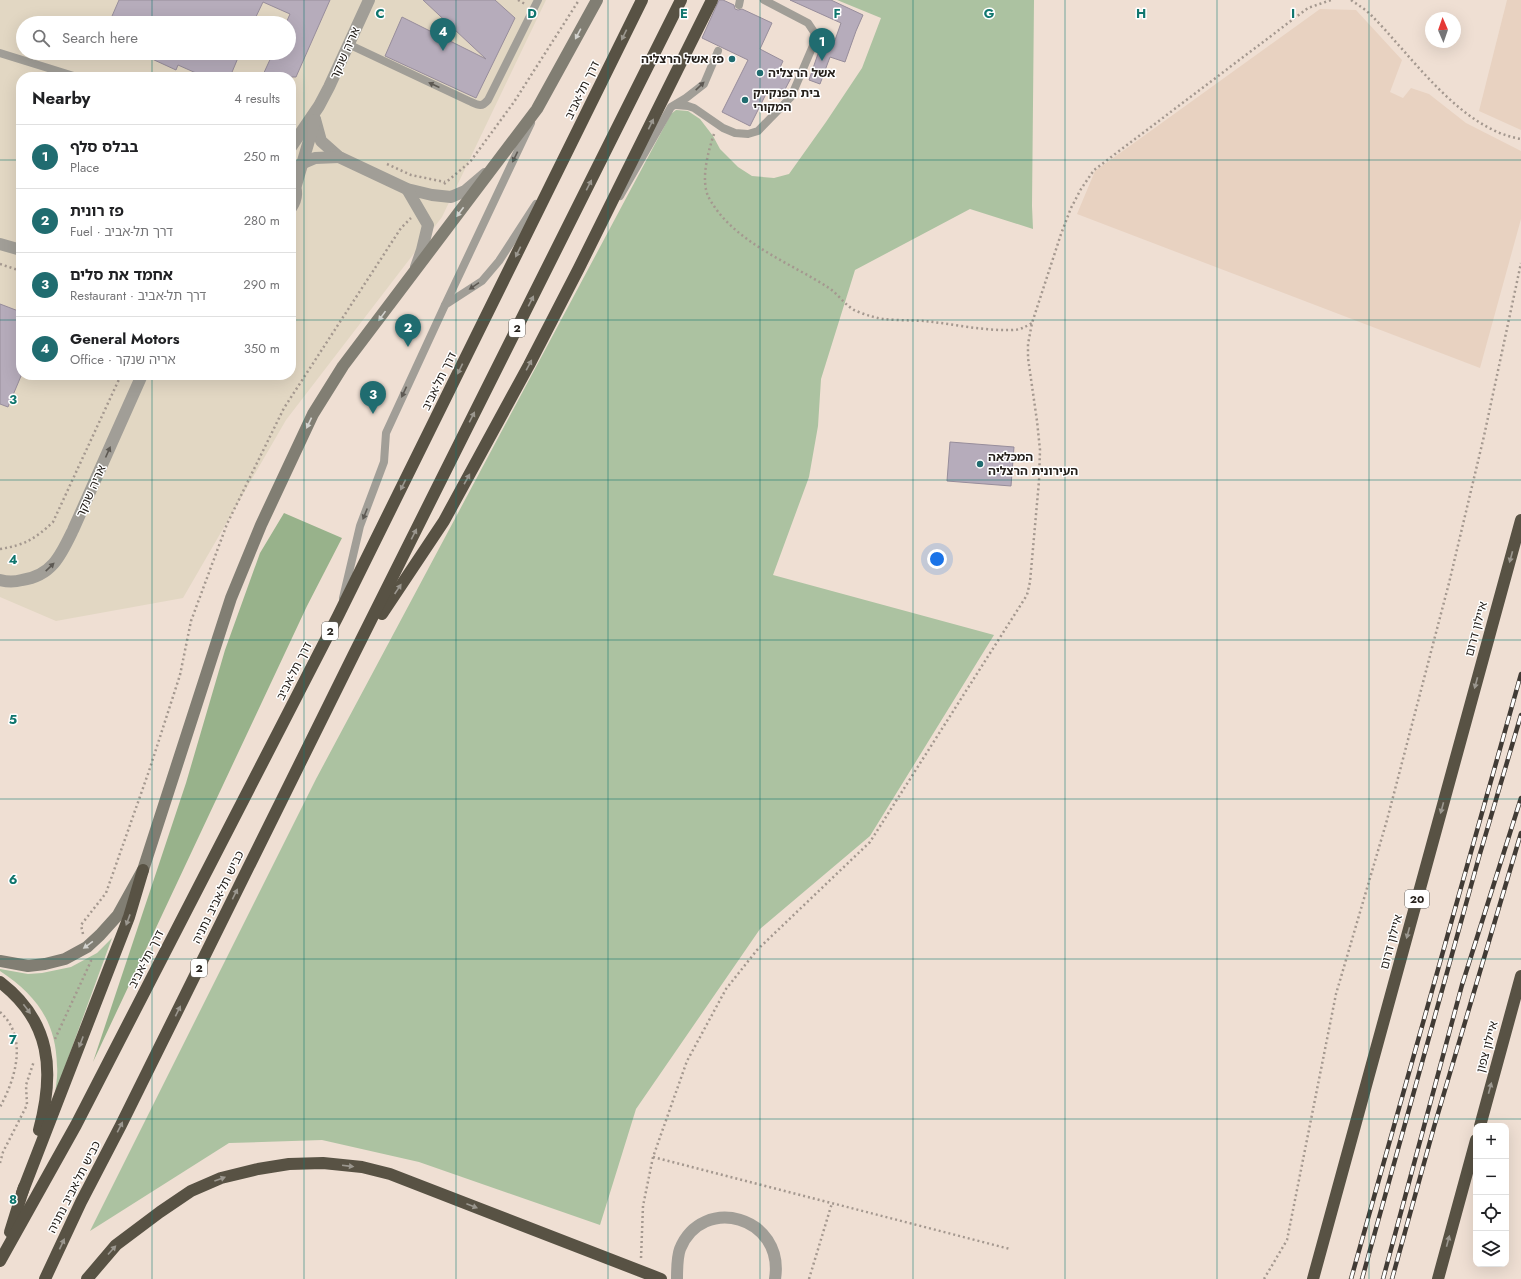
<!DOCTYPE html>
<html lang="en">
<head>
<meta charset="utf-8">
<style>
  :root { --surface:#fff; --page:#f2f2f2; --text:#202124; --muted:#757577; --line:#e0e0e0; --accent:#206c70 }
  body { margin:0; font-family:Jost,"Noto Sans Hebrew",sans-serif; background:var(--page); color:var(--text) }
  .controls { position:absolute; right:12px; bottom:12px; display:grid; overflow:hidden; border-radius:8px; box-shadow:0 4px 16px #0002 }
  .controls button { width:36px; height:36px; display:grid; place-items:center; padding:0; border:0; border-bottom:1px solid var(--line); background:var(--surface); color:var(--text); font:20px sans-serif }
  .compass { position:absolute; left:1425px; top:12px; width:36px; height:36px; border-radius:50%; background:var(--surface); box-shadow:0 4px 16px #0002; rotate:358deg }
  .you { position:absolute; left:937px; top:559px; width:14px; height:14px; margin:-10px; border:3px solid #fff; border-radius:50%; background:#1a73e8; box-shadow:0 0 0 6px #1a73e833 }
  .badge { display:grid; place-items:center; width:26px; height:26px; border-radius:50%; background:var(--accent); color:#fff; font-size:13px; font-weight:700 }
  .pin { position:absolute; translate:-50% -33px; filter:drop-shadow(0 1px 2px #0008) }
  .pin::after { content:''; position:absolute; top:21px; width:14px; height:12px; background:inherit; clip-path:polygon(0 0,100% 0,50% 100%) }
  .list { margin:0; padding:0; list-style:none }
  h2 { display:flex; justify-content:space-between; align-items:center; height:52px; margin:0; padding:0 16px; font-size:17px }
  h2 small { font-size:13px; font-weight:400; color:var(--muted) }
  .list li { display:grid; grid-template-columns:26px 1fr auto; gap:12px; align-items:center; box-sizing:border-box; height:64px; padding:0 16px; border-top:1px solid var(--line) }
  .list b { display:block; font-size:15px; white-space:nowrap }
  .list p { margin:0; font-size:13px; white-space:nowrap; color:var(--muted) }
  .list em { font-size:13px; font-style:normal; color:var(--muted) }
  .icon { flex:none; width:22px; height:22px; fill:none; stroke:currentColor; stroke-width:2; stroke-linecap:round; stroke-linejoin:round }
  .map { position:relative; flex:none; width:1521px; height:1279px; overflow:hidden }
  .search { position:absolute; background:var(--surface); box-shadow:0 4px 16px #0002; left:16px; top:16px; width:280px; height:44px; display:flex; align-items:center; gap:10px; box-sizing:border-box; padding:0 14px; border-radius:22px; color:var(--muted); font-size:15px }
  .panel { position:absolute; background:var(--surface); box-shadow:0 4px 16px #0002; left:16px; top:72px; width:280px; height:308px; border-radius:16px }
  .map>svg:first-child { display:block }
  .commercial { fill:#e2d7c3; fill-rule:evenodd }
  .built { fill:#e8d2c1 }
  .green { fill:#acc2a1 }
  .forest { fill:#98b28b }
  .building { fill:#b6acbb; stroke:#978d9b }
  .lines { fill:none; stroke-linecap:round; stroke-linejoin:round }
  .path { stroke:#a4988f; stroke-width:2.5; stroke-dasharray:2 3; stroke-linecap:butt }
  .lane { stroke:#a19e97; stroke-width:8 }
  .street { stroke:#a19e97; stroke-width:12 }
  .secondary { stroke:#817e73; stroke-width:12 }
  .highway { stroke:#585244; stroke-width:12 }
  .rail-casing { stroke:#413b35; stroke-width:4.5 }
  .rail { stroke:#fff; stroke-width:3; stroke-dasharray:9; stroke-linecap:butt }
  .oneway { fill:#d3d2ce }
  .oneway2 { fill:#9b978f }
  .oneway3 { fill:#5d5953 }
  .grid { fill:none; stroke:#0f766e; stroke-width:1; stroke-opacity:0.55 }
  .poi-dot { fill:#206c70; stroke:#fff; stroke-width:1.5 }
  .labels { text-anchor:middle; stroke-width:3; stroke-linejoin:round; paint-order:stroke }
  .shield { fill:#fff; stroke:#676460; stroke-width:1 }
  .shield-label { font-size:11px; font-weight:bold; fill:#26211c }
  .street-label { font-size:12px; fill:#26211c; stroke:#fff }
  .poi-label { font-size:12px; font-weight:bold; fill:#26211c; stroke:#fff; text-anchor:start }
  .grid-label { font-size:13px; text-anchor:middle; font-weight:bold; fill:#0f766e; stroke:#fff; stroke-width:3; stroke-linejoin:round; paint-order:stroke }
</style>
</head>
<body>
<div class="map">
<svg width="1521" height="1279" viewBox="0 0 1521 1279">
  <rect width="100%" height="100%" fill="#efdfd3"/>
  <path class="commercial" d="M0 0H546L442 217 286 420 183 598 56 621 0 597ZM23 23H289V53H23ZM21 77H291V375H21Z"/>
  <g class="built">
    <path d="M1507 0H1521V130L1479 111Z"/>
    <path d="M1320 9 1356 10 1402 60 1390 92 1403 98 1411 88 1429 94 1466 123 1521 151V219L1480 368 1077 214 1095 171Z"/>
  </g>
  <g class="green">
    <path d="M837 0H1034L1032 206 1033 229 970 209 855 270 821 379 818 426 809 477 773 575 994 635 870 836 760 929 636 1109 600 1225 419 1162 322 1140 229 1143 90 1231 316 779 671 114 676 110 688 111 700 119 713 136 720 149 738 167 752 176 774 178 789 174 826 122 862 68 881 18Z"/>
    <path d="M112 938 55 1094C56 1085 58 1075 57 1066 56 1021 36 995 0 971V969L28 974 42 973 71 967 97 953Z"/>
  </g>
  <path class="forest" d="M284 513 342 538 307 606 93 1062 186 783 225 650 260 553Z"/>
  <g class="building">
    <path d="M119 0H330L296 77H262L273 53H289V23H286L290 14 263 2 253 23H109Z"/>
    <path d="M423 0H495L515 18 476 98 385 56 402 17 486 59Z"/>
    <path d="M719 0H723L734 5 735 9 738 10 742 9 772 23 760 49 783 61 778 72 791 78 780 99 767 92 750 126 722 112 748 60 702 38Z"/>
    <path d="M790 0H831L863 15 856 31 845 62 830 57 820 84 809 80 823 39 834 43 841 23Z"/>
    <path d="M139 53H240L230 77H205L178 65 176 70Z"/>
    <path d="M0 304 21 312V376L8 407 0 404Z"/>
    <path d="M950 442 1014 447 1011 486 947 481Z"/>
  </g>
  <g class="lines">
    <g class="path">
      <path d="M518 0 525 4"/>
      <path d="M1351 0C1358 5 1365 9 1371 15 1412 56 1460 129 1521 139"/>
      <path d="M714 134C708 152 700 181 709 198 733 242 789 262 829 288 838 294 844 304 854 310 859 312 865 315 871 316 883 321 910 320 925 321 953 324 983 331 1012 330 1020 330 1025 327 1032 323"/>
      <path d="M387 164 411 175 445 182"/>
      <path d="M444 184 470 162 514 102 579 0"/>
      <path d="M0 264 21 271"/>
      <path d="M0 549C25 545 35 539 53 522L121 375"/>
      <path d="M83 934 81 925 106 893 149 771 180 675 191 621 227 524 284 408 401 228 411 218"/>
      <path d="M0 1012C28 1037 16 1078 0 1107"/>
      <path d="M55 1039 91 961 90 958"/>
      <path d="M653 1157 1010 1249"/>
      <path d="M0 1163 3 1152 27 1105 26 1085 34 1061"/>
      <path d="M641 1258 643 1206 653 1157 687 1061 726 989 757 950 870 842 1027 595 1030 582 1039 481 1040 450 1037 421 1028 358V344L1032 323 1061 234 1071 208 1081 189 1094 170 1308 8 1331 0"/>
      <path d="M809 1279 832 1203"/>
      <path d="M1264 1279 1287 1240 1336 994 1387 820 1449 583 1484 436 1521 263"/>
    </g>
    <g class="lane">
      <path d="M739 5 740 0"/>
      <path d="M348 44 469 101C478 105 481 108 488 100L538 0"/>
      <path d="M0 53 77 77"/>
      <path d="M676 105 688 106 694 108 723 128 735 133 748 134 758 131 791 97 815 41 814 32 808 23 764 0"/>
      <path d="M620 196 671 107 686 98 704 84 718 51"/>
      <path d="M445 305 531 123"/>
      <path d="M343 598 360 526 384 462 386 433 445 305 482 281 499 261 536 204"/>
    </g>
    <g class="street">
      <path d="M315 119 321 141 339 157 407 189 432 195 451 197 465 191 485 174"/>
      <path d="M291 147 319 106 329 87 369 0"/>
      <path d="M301 164 315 158 339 157"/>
      <path d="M296 185 315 120"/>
      <path d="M407 189 428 225 422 250 416 267"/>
      <path d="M291 208C298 198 297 190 293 179"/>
      <path d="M0 244 21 250"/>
      <path d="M0 580C7 582 15 582 22 580 52 576 61 555 73 530L142 375"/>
      <path d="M677 1279C677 1271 677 1257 680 1249 702 1194 785 1216 775 1279"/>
    </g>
    <path class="secondary" d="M0 961 28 966 45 964 65 959 87 947 100 935 118 915 143 870 231 598 261 525 313 414 343 366 537 109 597 0"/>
    <g class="highway">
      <path d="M382 614 444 521 529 365 579 268 712 0"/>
      <path d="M0 982C51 1021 55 1071 39 1130"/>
      <path d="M1480 1126 1521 976"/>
      <path d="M22 1193 129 917 143 870"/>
      <path d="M10 1232 24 1187"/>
      <path d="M0 1261 76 1125 338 616 642 0"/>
      <path d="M45 1279 81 1202 121 1125 353 656 681 0"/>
      <path d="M87 1279 116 1245 160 1212 191 1191 221 1178 258 1169 289 1164 323 1163 362 1167 390 1174 661 1279"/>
      <path d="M1313 1279 1521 520"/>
      <path d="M1438 1279 1476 1140"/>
    </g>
    <g class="rail-casing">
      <g id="rail">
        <path d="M1351 1279 1521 674"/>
        <path d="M1362 1279 1479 857 1521 715"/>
        <path d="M1383 1279 1462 985 1521 798"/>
        <path d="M1392 1279 1434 1127 1521 833"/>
      </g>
    </g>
    <use href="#rail" class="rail"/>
  </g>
  <defs><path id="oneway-solid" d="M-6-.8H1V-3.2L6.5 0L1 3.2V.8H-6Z"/></defs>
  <g class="oneway">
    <use href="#oneway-solid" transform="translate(578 34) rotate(118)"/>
    <use href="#oneway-solid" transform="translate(460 212) rotate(127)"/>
    <use href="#oneway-solid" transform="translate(382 316) rotate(126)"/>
    <use href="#oneway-solid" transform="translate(309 423) rotate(115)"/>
    <use href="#oneway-solid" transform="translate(88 945) rotate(144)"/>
  </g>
  <g class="oneway2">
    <use href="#oneway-solid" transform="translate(624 35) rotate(116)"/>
    <use href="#oneway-solid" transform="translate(651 124) rotate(-64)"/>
    <use href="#oneway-solid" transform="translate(589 185) rotate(-63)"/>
    <use href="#oneway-solid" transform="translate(518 252) rotate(116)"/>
    <use href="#oneway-solid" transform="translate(531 301) rotate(-63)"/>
    <use href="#oneway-solid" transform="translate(529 365) rotate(-62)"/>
    <use href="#oneway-solid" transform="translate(460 369) rotate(116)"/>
    <use href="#oneway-solid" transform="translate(472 417) rotate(-63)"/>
    <use href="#oneway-solid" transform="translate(467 479) rotate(-61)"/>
    <use href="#oneway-solid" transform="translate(403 485) rotate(116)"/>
    <use href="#oneway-solid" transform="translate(414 534) rotate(-63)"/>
    <use href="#oneway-solid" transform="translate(1511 557) rotate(105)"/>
    <use href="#oneway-solid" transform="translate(398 589) rotate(-56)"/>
    <use href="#oneway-solid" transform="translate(1476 683) rotate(105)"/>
    <use href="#oneway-solid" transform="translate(1442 808) rotate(105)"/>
    <use href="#oneway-solid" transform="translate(235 894) rotate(-64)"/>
    <use href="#oneway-solid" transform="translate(128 920) rotate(110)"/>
    <use href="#oneway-solid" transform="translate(1408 933) rotate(105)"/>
    <use href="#oneway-solid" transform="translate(27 1009) rotate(53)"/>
    <use href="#oneway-solid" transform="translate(178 1011) rotate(-64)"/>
    <use href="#oneway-solid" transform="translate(81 1042) rotate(111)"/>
    <use href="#oneway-solid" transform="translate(1490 1088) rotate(-75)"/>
    <use href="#oneway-solid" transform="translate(120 1127) rotate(-63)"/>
    <use href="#oneway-solid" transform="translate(348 1166) rotate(7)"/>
    <use href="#oneway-solid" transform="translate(220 1179) rotate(-20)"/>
    <use href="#oneway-solid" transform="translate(472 1206) rotate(21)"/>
    <use href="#oneway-solid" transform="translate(1448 1241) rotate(-75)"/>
    <use href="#oneway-solid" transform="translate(62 1244) rotate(-65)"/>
    <use href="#oneway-solid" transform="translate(112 1250) rotate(-48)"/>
  </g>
  <g class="oneway3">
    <use href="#oneway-solid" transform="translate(434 85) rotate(-155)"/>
    <use href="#oneway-solid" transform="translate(700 86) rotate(-44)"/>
    <use href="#oneway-solid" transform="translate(515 157) rotate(116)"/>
    <use href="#oneway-solid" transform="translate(474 286) rotate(146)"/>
    <use href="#oneway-solid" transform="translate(404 392) rotate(115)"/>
    <use href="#oneway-solid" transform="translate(108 452) rotate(-66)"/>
    <use href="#oneway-solid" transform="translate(365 514) rotate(112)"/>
    <use href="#oneway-solid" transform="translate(50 567) rotate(-44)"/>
  </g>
  <path class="grid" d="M152 0V23M304 0V1279M456 0V1279M608 0V1279M760 0V1279M913 0V1279M1065 0V1279M1217 0V1279M1369 0V1279M152 53V77M0 160H21M291 160H1521M0 320H21M291 320H1521M152 375V1279M0 480H1521M0 640H1521M0 799H1521M0 959H1521M0 1119H1521"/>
  <g class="poi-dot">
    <circle cx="732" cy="59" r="4"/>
    <circle cx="760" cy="73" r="4"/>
    <circle cx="745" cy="100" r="4"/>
    <circle cx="980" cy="464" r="4"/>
  </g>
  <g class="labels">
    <g class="shield">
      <rect x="509" y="319" width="16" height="18" rx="3"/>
      <rect x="322" y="622" width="16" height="18" rx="3"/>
      <rect x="1405" y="890" width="24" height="18" rx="3"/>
      <rect x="191" y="959" width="16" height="18" rx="3"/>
    </g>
    <g class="shield-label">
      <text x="517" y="332">2</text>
      <text x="330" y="635">2</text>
      <text x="1417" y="903">20</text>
      <text x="199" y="972">2</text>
    </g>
    <g class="street-label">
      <text transform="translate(345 53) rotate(-66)" y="4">אריה שנקר</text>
      <text transform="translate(582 90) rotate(-64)" y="4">דרך תל-אביב</text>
      <text transform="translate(439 381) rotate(-64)" y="4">דרך תל-אביב</text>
      <text transform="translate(91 491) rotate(-66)" y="4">אריה שנקר</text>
      <text transform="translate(1476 629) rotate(-75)" y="4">איילון דרום</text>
      <text transform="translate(294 671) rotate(-63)" y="4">דרך תל-אביב</text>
      <text transform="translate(218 897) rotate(-64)" y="4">כביש תל-אביב נתניה</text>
      <text transform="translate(1391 942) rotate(-75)" y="4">איילון דרום</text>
      <text transform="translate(146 959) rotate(-63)" y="4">דרך תל-אביב</text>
      <text transform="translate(1487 1047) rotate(-75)" y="4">איילון צפון</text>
      <text transform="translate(74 1187) rotate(-63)" y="4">כביש תל-אביב נתניה</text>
    </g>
    <g class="poi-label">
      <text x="724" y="63" text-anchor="end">פז אשל הרצליה</text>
      <text x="768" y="77">אשל הרצליה</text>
      <text x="753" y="97">בית הפנקייק<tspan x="753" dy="14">המקורי</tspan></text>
      <text x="988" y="461">המכלאה<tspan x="988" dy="14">העירונית הרצליה</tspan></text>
    </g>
  </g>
  <g class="grid-label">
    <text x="380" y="18">C</text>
    <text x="532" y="18">D</text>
    <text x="684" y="18">E</text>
    <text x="837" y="18">F</text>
    <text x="989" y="18">G</text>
    <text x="1141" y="18">H</text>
    <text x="1293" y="18">I</text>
    <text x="13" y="404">3</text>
    <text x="13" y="564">4</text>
    <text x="13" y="724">5</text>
    <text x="13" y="884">6</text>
    <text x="13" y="1044">7</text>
    <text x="13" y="1204">8</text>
  </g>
</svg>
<div class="controls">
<button>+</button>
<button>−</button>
<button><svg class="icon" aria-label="locate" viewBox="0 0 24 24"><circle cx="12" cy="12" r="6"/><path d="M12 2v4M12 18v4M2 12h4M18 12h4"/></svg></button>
<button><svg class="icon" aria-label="layers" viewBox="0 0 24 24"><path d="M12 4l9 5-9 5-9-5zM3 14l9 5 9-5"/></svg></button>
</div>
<svg class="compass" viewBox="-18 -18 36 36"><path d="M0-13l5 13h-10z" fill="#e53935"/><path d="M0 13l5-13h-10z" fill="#757577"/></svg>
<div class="you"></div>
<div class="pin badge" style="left:822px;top:61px">1</div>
<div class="pin badge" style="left:408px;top:347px">2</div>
<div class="pin badge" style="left:373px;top:414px">3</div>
<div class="pin badge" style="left:443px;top:51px">4</div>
<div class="search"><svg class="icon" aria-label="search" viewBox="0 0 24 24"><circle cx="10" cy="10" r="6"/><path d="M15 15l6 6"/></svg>Search here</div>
<section class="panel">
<h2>Nearby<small>4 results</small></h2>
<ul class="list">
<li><span class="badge">1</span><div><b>בבלס סלף</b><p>Place</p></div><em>250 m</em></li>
<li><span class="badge">2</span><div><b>פז רונית</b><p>Fuel · דרך תל-אביב</p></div><em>280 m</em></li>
<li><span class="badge">3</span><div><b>אחמד את סלים</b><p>Restaurant · דרך תל-אביב</p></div><em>290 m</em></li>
<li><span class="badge">4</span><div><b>General Motors</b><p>Office · אריה שנקר</p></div><em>350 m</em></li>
</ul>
</section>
</div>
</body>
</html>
